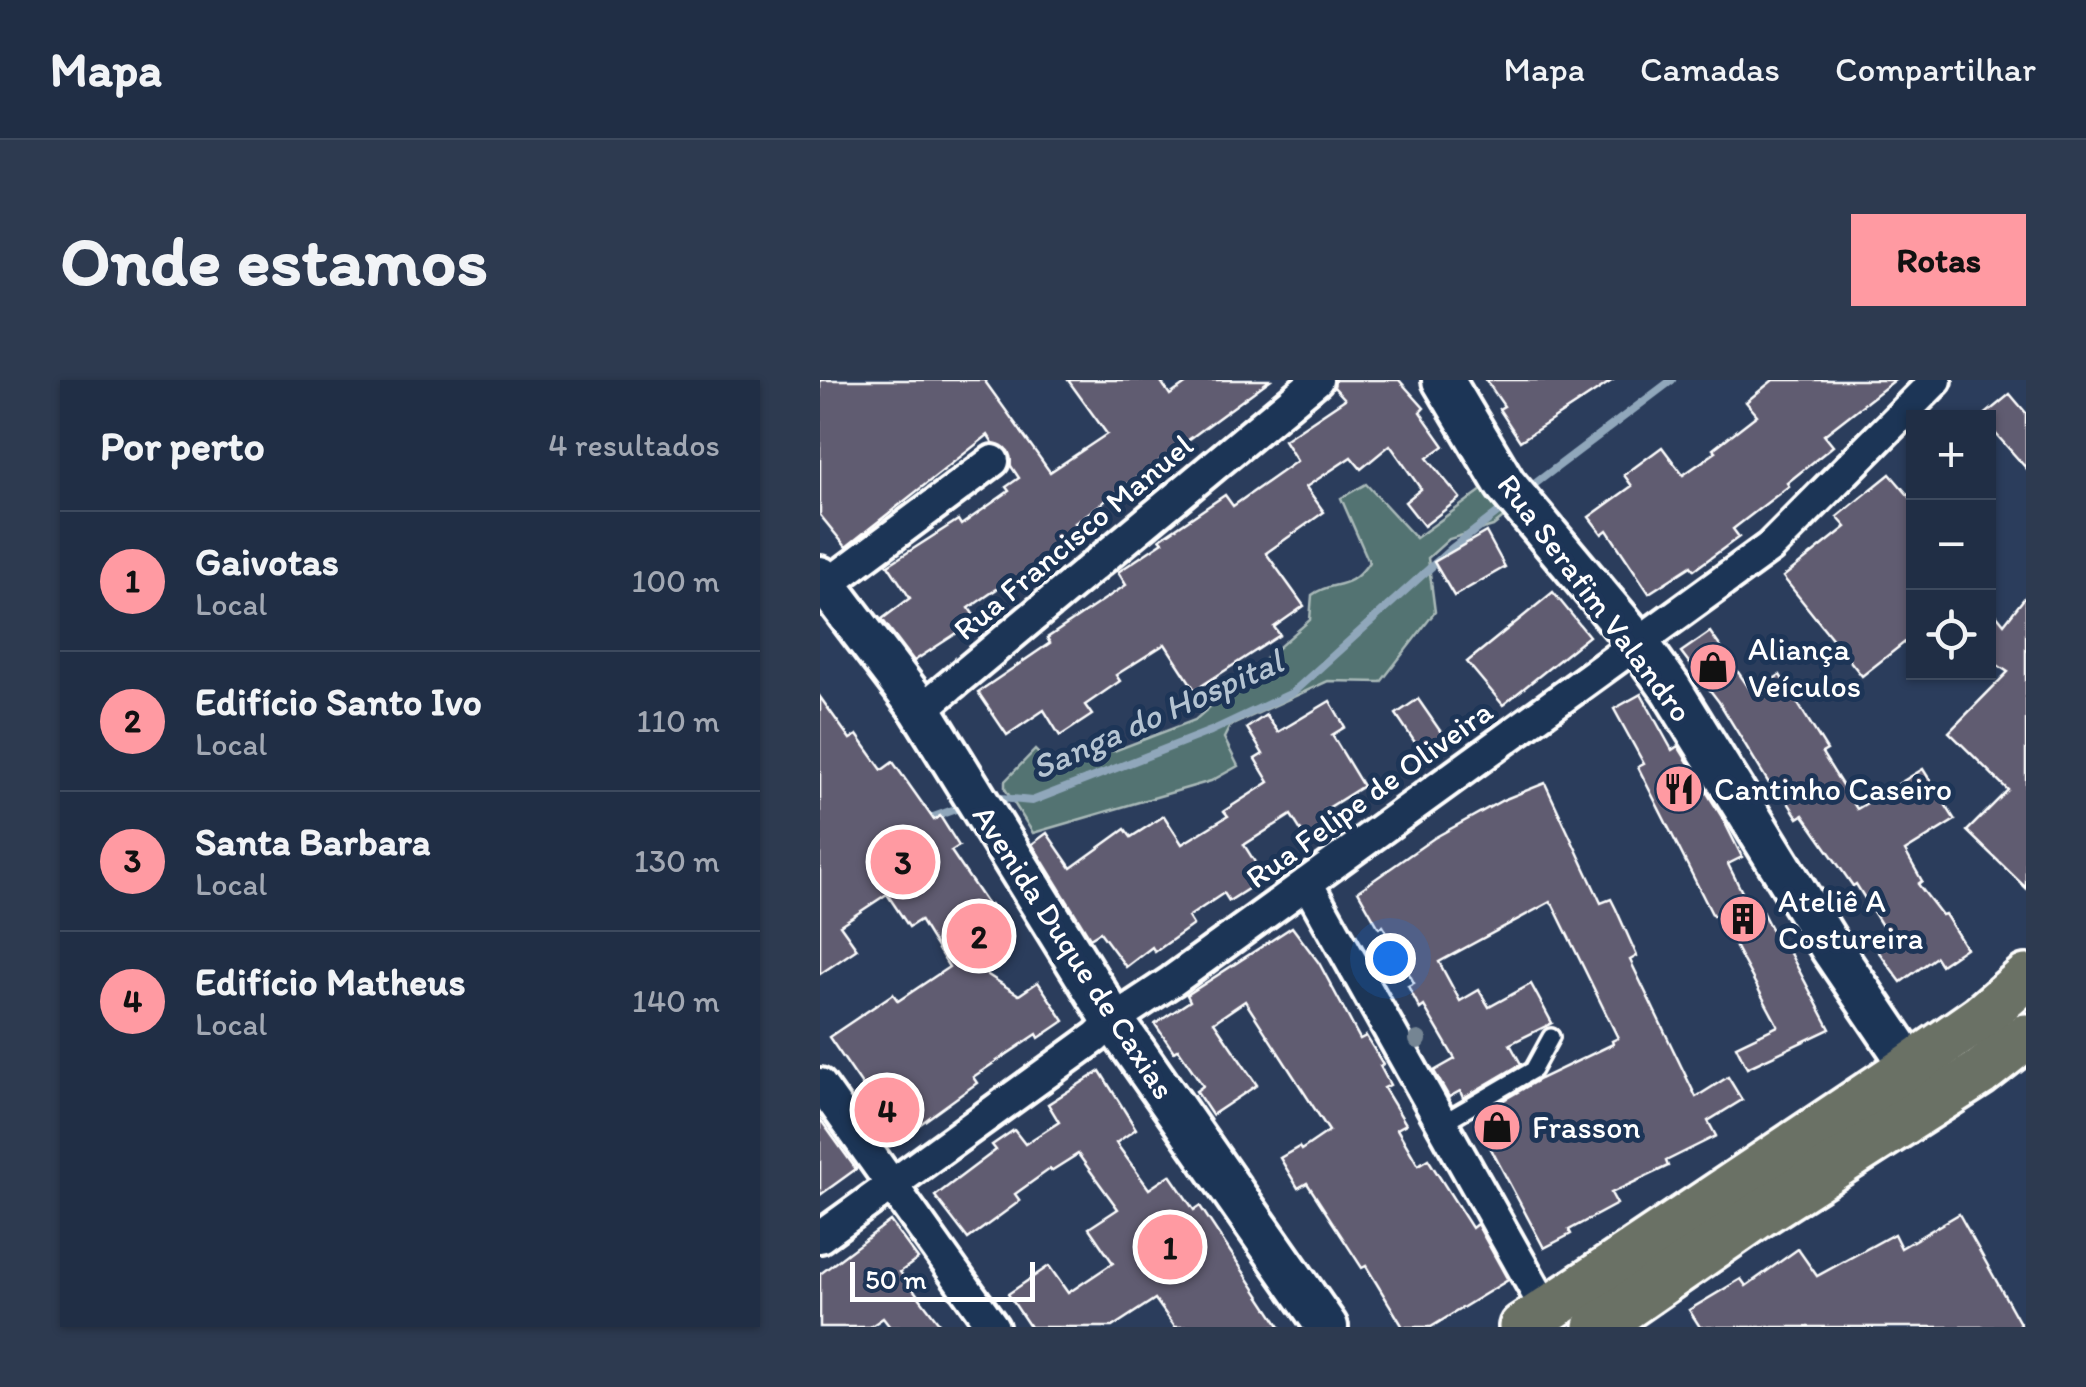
<!DOCTYPE html>
<html lang="pt">
<head>
<meta charset="utf-8">
<style>
  :root { --surface:#202e45; --page:#2d3a50; --text:#f1f3f6; --muted:#a2a8b3; --line:#3d4a5e; --accent:#ff9aa2 }
  body { margin:0; font-family:Itim,sans-serif; background:var(--page); color:var(--text) }
  .controls { position:absolute; right:30px; top:30px; display:grid; overflow:hidden; border-radius:0px; box-shadow:0 2px 8px #0004 }
  .controls button { width:90px; height:90px; display:grid; place-items:center; padding:0; border:0; border-bottom:2px solid var(--line); background:var(--surface); color:var(--text); font:50px sans-serif }
  .scale { position:absolute; left:30px; bottom:25px; width:185px; box-sizing:border-box; padding-left:10px; border:5px solid #fff; border-top:0; font-size:28px; line-height:35px; white-space:nowrap; color:#fff; -webkit-text-stroke:8px #1d3557; paint-order:stroke }
  .you { position:absolute; left:570px; top:578px; width:35px; height:35px; margin:-25px; border:8px solid #fff; border-radius:50%; background:#1a73e8; box-shadow:0 0 0 15px #1a73e833 }
  .badge { display:grid; place-items:center; width:65px; height:65px; border-radius:50%; background:var(--accent); color:#111; font-size:32px; font-weight:700 }
  .pin { position:absolute; translate:-50% -50%; border:5px solid #fff; box-shadow:0 2px 10px #0006 }
  .list { margin:0; padding:0; list-style:none }
  h2 { display:flex; justify-content:space-between; align-items:center; height:130px; margin:0; padding:0 40px; font-size:42px }
  h2 small { font-size:32px; font-weight:400; color:var(--muted) }
  .list li { display:grid; grid-template-columns:65px 1fr auto; gap:30px; align-items:center; box-sizing:border-box; height:140px; padding:0 40px; border-top:2px solid var(--line) }
  .list b { display:block; font-size:38px; white-space:nowrap }
  .list p { margin:0; font-size:32px; white-space:nowrap; color:var(--muted) }
  .list em { font-size:32px; font-style:normal; color:var(--muted) }
  .icon { flex:none; width:55px; height:55px; fill:none; stroke:currentColor; stroke-width:2; stroke-linecap:round; stroke-linejoin:round }
  .map { position:relative; flex:none; width:1206px; height:947px; overflow:hidden; border-radius:0px }
  header { display:flex; align-items:center; gap:60px; box-sizing:border-box; height:140px; padding:0 50px; background:var(--surface); border-bottom:2px solid var(--line) }
  header strong { font-size:48px }
  nav { display:flex; gap:55px; margin-inline-start:auto; font-size:35px }
  .intro { display:flex; align-items:center; justify-content:space-between; box-sizing:border-box; height:240px; padding:0 60px }
  h1 { margin:0; font-size:70px }
  .button { padding:25px 45px; border-radius:0px; background:var(--accent); color:#111; font-size:35px; font-weight:700 }
  main { display:flex; gap:60px; padding:0 60px }
  aside { flex:1; background:var(--surface); border-radius:0px; box-shadow:0 2px 8px #0004 }
  .map>svg:first-child { display:block }
  .green { fill:#537372; stroke:#a9b9b8; stroke-width:2.5 }
  .lines { fill:none; stroke-linecap:round; stroke-linejoin:round }
  .stream { stroke:#90a7bb; stroke-width:8 }
  .building { fill:#615c71; stroke:#fff; stroke-width:2.5 }
  .lane-casing { stroke:#fff; stroke-width:22 }
  .street-casing { stroke:#fff; stroke-width:38 }
  .secondary-casing { stroke:#fff; stroke-width:48 }
  .primary-casing { stroke:#fff; stroke-width:52 }
  .lane { stroke:#1d3557; stroke-width:15 }
  .street { stroke:#1d3557; stroke-width:30 }
  .secondary { stroke:#1d3557; stroke-width:40 }
  .primary { stroke:#6b7165; stroke-width:45 }
  .tree { fill:#758593 }
  .labels { text-anchor:middle; stroke-width:10; stroke-linejoin:round; paint-order:stroke }
  .street-label { font-size:32px; fill:#fff; stroke:#1d3557 }
  .poi-label { font-size:32px; fill:#fff; stroke:#1d3557; text-anchor:start }
  .water-label { font-size:35px; font-style:italic; fill:#b5c4d2; stroke:#1d3557 }
</style>
</head>
<body>
<header>
<strong>Mapa</strong>
<nav><a>Mapa</a><a>Camadas</a><a>Compartilhar</a></nav>
</header>
<div class="intro"><h1>Onde estamos</h1><a class="button">Rotas</a></div>
<main>
<aside>
<h2>Por perto<small>4 resultados</small></h2>
<ul class="list">
<li><span class="badge">1</span><div><b>Gaivotas</b><p>Local</p></div><em>100 m</em></li>
<li><span class="badge">2</span><div><b>Edifício Santo Ivo</b><p>Local</p></div><em>110 m</em></li>
<li><span class="badge">3</span><div><b>Santa Barbara</b><p>Local</p></div><em>130 m</em></li>
<li><span class="badge">4</span><div><b>Edifício Matheus</b><p>Local</p></div><em>140 m</em></li>
</ul>
</aside>
<div class="map">
<svg width="1206" height="947" viewBox="0 0 1206 947">
  <rect width="100%" height="100%" fill="#2b3d5c"/>
  <filter id="ink" filterUnits="userSpaceOnUse"><feTurbulence type="fractalNoise" baseFrequency=".01" numOctaves="2"/><feDisplacementMap in="SourceGraphic" scale="20" xChannelSelector="R" yChannelSelector="G"/><feConvolveMatrix kernelMatrix="1 2 1 2 8 2 1 2 1" color-interpolation-filters="sRGB"/></filter>
  <g filter="url(#ink)">
    <path class="green" d="M546 104 596 158 666 107 696 128 673 146 629 159 608 178 615 232 561 302 508 301 410 346 404 358 418 386 391 401 213 453 185 409V401L215 370 235 390 268 370 294 371 375 340 490 240 492 215C513 199 529 213 549 182L521 118Z"/>
    <g class="lines">
      <g class="stream">
        <path d="M704 112 852 0"/>
        <path d="M171 417 212 421 391 351 472 313 631 169 685 127"/>
        <path d="M105 440 144 426"/>
      </g>
    </g>
    <g class="building">
      <path d="M0 0H164L230 92 287 54 248 0H340L350 15 371 0H450L255 143 263 153 197 203 193 198 149 228 157 240 94 281 62 239 90 218 68 185 138 140 141 145 189 111 186 107 199 98 191 86 188 71 173 63 168 55 26 167 0 135Z"/>
      <path d="M515 0H579L604 28 600 32 624 66 607 78 640 118 604 146 585 122 601 109 570 65 541 89 531 77 486 107 504 132 446 173 484 226 454 247 460 255 375 310 345 264 296 295 300 301 265 325 272 335 240 356 224 330 187 355 158 312 230 263 227 258 306 205 298 192 343 162 340 159 405 115 413 126 477 81 464 60 525 19 514 7Z"/>
      <path d="M666 0H793L700 61 679 29 684 26Z"/>
      <path d="M953 0H1075L1004 55 1013 66 967 103 969 106 913 149 919 157 874 190 871 186 829 213 787 150 782 154 769 137 812 106 804 95 842 67 863 95 896 72 893 69 937 35 926 22Z"/>
      <path d="M1190 14 1206 33V88L1168 45V38L1162 37Z"/>
      <path d="M1070 94 1094 122V255L1042 296 963 197 1026 147 1017 137Z"/>
      <path d="M666 152 685 187 634 216 614 182Z"/>
      <path d="M733 212 769 256 683 325 647 282Z"/>
      <path d="M1206 216V508L1147 451 1188 410 1129 352 1188 292 1168 279V224L1184 244Z"/>
      <path d="M890 252 932 312 960 295 1007 370 1002 373 1037 429 1103 389 1135 440 1085 471 1102 501 1098 504 1122 535 1125 534 1146 568 1121 585 1116 577 1081 602 1055 567 1069 557 1036 504 1033 506 983 435 978 438 955 402 950 405 899 322 861 272Z"/>
      <path d="M821 314 852 370 858 366 902 437 922 477 908 484 928 524 936 520 959 564 964 562 1010 649 927 688 916 666 958 646 898 534 893 536 818 387 824 384 794 329Z"/>
      <path d="M0 317 30 359 37 355 62 390 73 382 114 440 120 436 139 466 131 471 169 527 171 525 192 553 151 584 199 615 218 602 244 641 219 658 217 654 153 697 157 703 70 766 34 716 44 708 9 657 73 614 78 621 129 587 100 540 89 547 67 514 20 545 37 569 0 594Z"/>
      <path d="M598 319 625 358 602 373 576 334Z"/>
      <path d="M510 321 525 347 512 355 543 406 505 430 514 444 488 462 471 435 424 465 445 498 409 521 404 513 368 537 373 545 335 572 332 567 306 587 280 552 270 558 212 464 227 453 251 488 305 449 311 457 344 436 362 464 408 436 404 431 449 402 435 379 443 374 427 348 446 335 458 352Z"/>
      <path d="M725 403 781 523 791 519 796 529 817 576 810 580 876 717 908 697 922 720 888 741 896 756 846 781 848 786 791 813 797 824 749 850 751 854 724 868 654 737 720 699 793 664 792 661 798 658 733 525 730 522 619 582 640 621 659 610 669 627 711 604 732 643 690 664 701 684 643 718 640 711 629 717 614 691 635 679 604 626 600 629 588 606 594 603 563 546 559 548 538 511 614 458 683 420Z"/>
      <path d="M472 547 499 583 540 659 546 656 563 684 560 686 570 705 564 708 586 744 577 749 598 785 608 779 652 848 657 844 688 900 611 947H583L546 886 542 888 487 803 478 808 460 778 479 767 481 770 509 751 425 621 394 642 437 705 392 735 376 711 383 706 358 669 354 672 335 644 370 621 367 615Z"/>
      <path d="M280 691 316 749 296 763 329 809 350 795 374 830 380 826 460 947H355L335 919 292 947H210L188 914 229 886 248 913 293 883 269 848 298 829 258 774 231 791 230 789 195 814 200 821 148 859 115 816 176 770 172 765 194 750 205 764 239 742 228 724Z"/>
      <path d="M0 739 36 789 0 815Z"/>
      <path d="M1139 834 1202 947H880L869 930 921 899 926 906 978 869 997 896 1074 854 1081 868Z"/>
      <path d="M70 841 98 879 80 892 122 947H70L63 938 50 947H0V894Z"/>
    </g>
    <g class="lines">
      <g class="lane-casing">
        <path id="lane" d="M622 743 713 690 731 657"/>
      </g>
      <g class="street-casing">
        <g id="street">
          <path d="M0 210 173 81"/>
          <path d="M101 330 497 0"/>
          <path d="M487 503 727 931"/>
          <path d="M0 704 173 947"/>
          <path d="M0 857 276 657 293 640 352 601 950 167 1116 0"/>
        </g>
      </g>
      <g class="secondary-casing">
        <g id="secondary">
          <path d="M623 0 685 104 818 263 851 309 1011 568 1091 686"/>
          <path d="M0 197 101 330 293 640 507 947"/>
        </g>
      </g>
      <g class="primary-casing">
        <g id="primary">
          <path d="M702 947 1091 686 1161 637 1206 598"/>
          <path d="M777 947 940 834 1160 693 1206 657"/>
        </g>
      </g>
      <use href="#lane" class="lane"/>
      <use href="#street" class="street"/>
      <use href="#secondary" class="secondary"/>
      <use href="#primary" class="primary"/>
    </g>
    <circle class="tree" cx="598" cy="660" r="9"/>
  </g>
  <defs>
    <g id="shop-disc" transform="scale(2.5)"><circle r="9.5" fill="#ff9aa2" stroke="#1d3557"/><path d="M-5-2.5h2.3a2.7 3.5 0 0 1 5.4 0H5L5.5 6h-11ZM-1.5-2.5h3a1.5 2.3 0 0 0-3 0Z" fill="#111"/></g>
    <g id="restaurant-disc" transform="scale(2.5)"><circle r="9.5" fill="#ff9aa2" stroke="#1d3557"/><path d="M-5-6h1v4h1v-4h1v4h1v-4h1v5L-1.5 .5V6h-2V.5L-5-1ZM5-6V6H3V1.5H1.5Q1.5-4 5-6Z" fill="#111"/></g>
    <g id="building-disc" transform="scale(2.5)"><circle r="9.5" fill="#ff9aa2" stroke="#1d3557"/><path d="M-4-6H4V6H1V3H-1V6H-4ZM-2.5-4.3h1.7v1.8h-1.7ZM.8-4.3h1.7v1.8H.8ZM-2.5-1h1.7V.8h-1.7ZM.8-1h1.7V.8H.8Z" fill="#111"/></g>
  </defs>
  <g fill-rule="evenodd">
    <use href="#shop-disc" x="893" y="287"/>
    <use href="#restaurant-disc" x="859" y="409"/>
    <use href="#building-disc" x="923" y="539"/>
    <use href="#shop-disc" x="677" y="747"/>
  </g>
  <g class="labels">
    <g class="street-label">
      <text transform="translate(253 157) rotate(-40)" y="11">Rua Francisco Manuel</text>
      <text transform="translate(775 218) rotate(53)" y="11">Rua Serafim Valandro</text>
      <text transform="translate(549 414) rotate(-36)" y="11">Rua Felipe de Oliveira</text>
      <text transform="translate(254 572) rotate(57)" y="11">Avenida Duque de Caxias</text>
    </g>
    <g class="poi-label">
      <text x="928" y="280">Aliança<tspan x="928" dy="37">Veículos</tspan></text>
      <text x="894" y="420">Cantinho Caseiro</text>
      <text x="958" y="532">Ateliê A<tspan x="958" dy="37">Costureira</tspan></text>
      <text x="712" y="758">Frasson</text>
    </g>
    <g class="water-label">
      <text transform="translate(337 334) rotate(-24)" y="12">Sanga do Hospital</text>
    </g>
  </g>
</svg>
<div class="controls">
<button>+</button>
<button>−</button>
<button><svg class="icon" aria-label="locate" viewBox="0 0 24 24"><circle cx="12" cy="12" r="6"/><path d="M12 2v4M12 18v4M2 12h4M18 12h4"/></svg></button>
</div>
<div class="scale">50 m</div>
<div class="you"></div>
<div class="pin badge" style="left:350px;top:867px">1</div>
<div class="pin badge" style="left:159px;top:556px">2</div>
<div class="pin badge" style="left:83px;top:482px">3</div>
<div class="pin badge" style="left:67px;top:730px">4</div>
</div>
</main>
</body>
</html>
